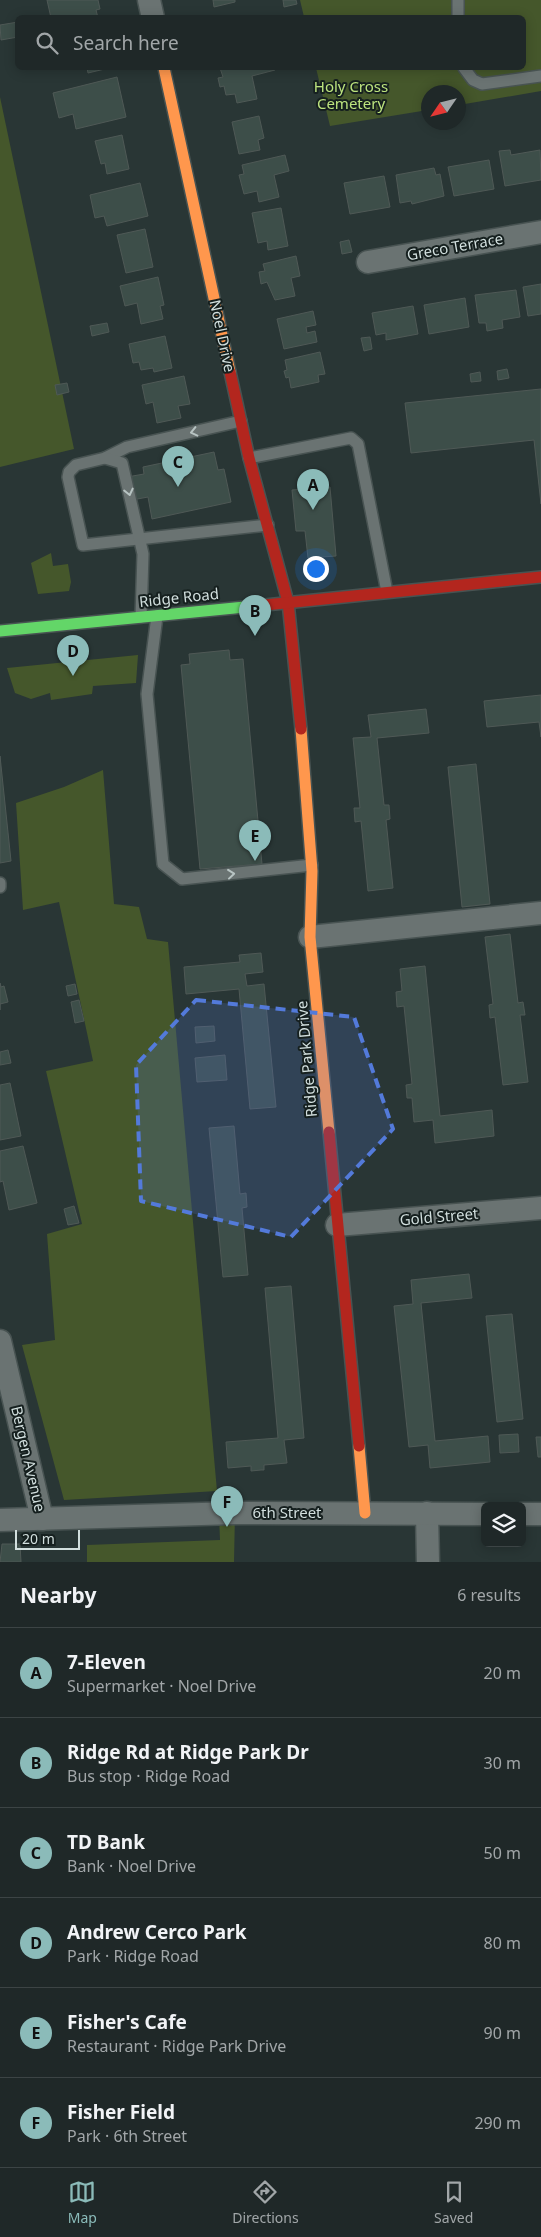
<!DOCTYPE html>
<html lang="en">
<head>
<meta charset="utf-8">
<style>
  :root { --surface:#1f2828; --page:#2c3434; --text:#f1f3f6; --muted:#a1a6a8; --line:#3c4445; --accent:#8bbbb9 }
  body { margin:0; font-family:"Noto Sans",sans-serif; background:var(--page); color:var(--text) }
  .controls { position:absolute; right:15px; bottom:15px; display:grid; overflow:hidden; border-radius:8px; box-shadow:0 2px 12px #0003 }
  .controls button { width:45px; height:45px; display:grid; place-items:center; padding:0; border:0; border-bottom:1px solid var(--line); background:var(--surface); color:var(--text); font:25px sans-serif }
  .compass { position:absolute; left:421px; top:85px; width:45px; height:45px; border-radius:50%; background:var(--surface); box-shadow:0 2px 12px #0003; rotate:235deg }
  .scale { position:absolute; left:15px; bottom:12px; width:65px; box-sizing:border-box; padding-left:5px; border:2px solid #d2dfde; border-top:0; font-size:14px; line-height:18px; white-space:nowrap; color:#d2dfde; -webkit-text-stroke:4px #16201f; paint-order:stroke }
  .you { position:absolute; left:315px; top:568px; width:18px; height:18px; margin:-12px; border:4px solid #fff; border-radius:50%; background:#1a73e8; box-shadow:0 0 0 8px #1a73e833 }
  .badge { display:grid; place-items:center; width:32px; height:32px; border-radius:50%; background:var(--accent); color:#111; font-size:16px; font-weight:700 }
  .pin { position:absolute; translate:-50% -41px; filter:drop-shadow(0 1px 2px #0008) }
  .pin::after { content:''; position:absolute; top:26px; width:18px; height:15px; background:inherit; clip-path:polygon(0 0,100% 0,50% 100%) }
  .list { margin:0; padding:0; list-style:none }
  h2 { display:flex; justify-content:space-between; align-items:center; height:65px; margin:0; padding:0 20px; font-size:21px }
  h2 small { font-size:16px; font-weight:400; color:var(--muted) }
  .list li { display:grid; grid-template-columns:32px 1fr auto; gap:15px; align-items:center; box-sizing:border-box; height:90px; padding:0 20px; border-top:1px solid var(--line) }
  .list b { display:block; font-size:19px; white-space:nowrap }
  .list p { margin:0; font-size:16px; white-space:nowrap; color:var(--muted) }
  .list em { font-size:16px; font-style:normal; color:var(--muted) }
  .icon { flex:none; width:28px; height:28px; fill:none; stroke:currentColor; stroke-width:2; stroke-linecap:round; stroke-linejoin:round }
  .map { position:relative; flex:none; width:541px; height:1562px; overflow:hidden }
  .search { position:absolute; background:var(--surface); box-shadow:0 2px 12px #0003; left:15px; right:15px; top:15px; height:55px; display:flex; align-items:center; gap:12px; box-sizing:border-box; padding:0 18px; border-radius:8px; color:var(--muted); font-size:19px }
  .sheet { height:605px; background:var(--surface) }
  nav { display:flex; justify-content:space-around; align-items:center; box-sizing:border-box; height:70px; border-top:1px solid var(--line); background:var(--surface); font-size:14px; color:var(--muted) }
  nav a { display:grid; justify-items:center; gap:2px }
  nav .on { color:var(--accent) }
  .map>svg:first-child { display:block }
  .green { fill:#45572b }
  .building { fill:#3d4e49; stroke:#4f5956 }
  .lines { fill:none; stroke-linecap:round; stroke-linejoin:round }
  .lane-casing { stroke:#485352; stroke-width:14 }
  .street-casing { stroke:#485352; stroke-width:25 }
  .fast-casing { stroke:#485352; stroke-width:14 }
  .slow-casing { stroke:#485352; stroke-width:14 }
  .jam-casing { stroke:#485352; stroke-width:14 }
  .lane { stroke:#6a7372; stroke-width:11 }
  .street { stroke:#6a7372; stroke-width:22 }
  .fast { stroke:#63d668; stroke-width:11 }
  .slow { stroke:#ff974d; stroke-width:11 }
  .jam { stroke:#b3261e; stroke-width:11 }
  .oneway { stroke:#b8c4c3 }
  .marked { fill:#537ada; fill-opacity:0.2; stroke:#537ada; stroke-width:4; stroke-dasharray:10 6; stroke-linejoin:round }
  .labels { text-anchor:middle; stroke-width:4; stroke-linejoin:round; paint-order:stroke }
  .park-label { font-size:15px; fill:#bce37e; stroke:#16201f }
  .street-label { font-size:15px; fill:#d2dfde; stroke:#16201f }
</style>
</head>
<body>
<div class="map">
<svg width="541" height="1562" viewBox="0 0 541 1562">
  <rect width="100%" height="100%" fill="#293635"/>
  <g class="green">
    <path d="M300 0H541V91L459 105 458 92H428V110L330 126 316 68H524V18L304 17Z"/>
    <path d="M0 97 74 449 0 467Z"/>
    <path d="M51 553 53 566 68 564 71 582 69 591 38 594 31 563Z"/>
    <path d="M138 655 136 683 93 686 92 694 51 700 50 693 31 699 15 693 7 668Z"/>
    <path d="M103 770 114 904 139 907 147 939 168 942 217 1491 64 1500 22 1345 55 1340 47 1234 82 1224 46 1071 93 1061 59 902 23 910 16 803 64 787Z"/>
    <path d="M235 1513 234 1562H87V1545L220 1540 219 1514Z"/>
  </g>
  <g class="building">
    <path d="M47 0H98L100 9 96 10 98 18H51Z"/>
    <path d="M213 0H235V2L214 7Z"/>
    <path d="M283 0H296L297 4 284 7Z"/>
    <path d="M18 22V37L1 40 0 25Z"/>
    <path d="M87 68H109L88 73Z"/>
    <path d="M220 68H274L275 70 252 76 257 99 237 103 235 94 226 95 224 86 220 87 218 78 223 77Z"/>
    <path d="M117 77 126 117 76 129 73 114 59 118 53 93Z"/>
    <path d="M259 116 264 138 258 140 260 150 239 154 232 122Z"/>
    <path d="M122 135 129 169 107 174 105 163 101 164 95 141Z"/>
    <path d="M510 150 511 155 540 150 541 180 505 186 499 151Z"/>
    <path d="M285 155 289 171 274 175 279 197 259 202 257 191 244 194 239 175 244 174 242 165Z"/>
    <path d="M489 160 494 189 454 196 448 167Z"/>
    <path d="M434 168 436 175 440 174 444 196 412 204 411 201 400 203 396 175Z"/>
    <path d="M384 176 390 207 350 214 344 183Z"/>
    <path d="M140 183 148 216 107 226 104 216 95 218 90 195Z"/>
    <path d="M281 208 288 246 268 250 267 241 258 243 252 213Z"/>
    <path d="M145 229 153 267 126 273 117 235Z"/>
    <path d="M349 240 352 252 342 254 340 242Z"/>
    <path d="M296 256 300 276 291 278 295 296 275 300 267 282 261 284 259 272 265 271 263 264Z"/>
    <path d="M158 277 164 305 160 306 163 319 141 324 137 303 125 306 120 286Z"/>
    <path d="M541 284V314L528 316 523 287Z"/>
    <path d="M516 290 520 317 502 320 503 328 487 331 486 323H479L475 295Z"/>
    <path d="M465 298 469 327 429 334 424 305Z"/>
    <path d="M413 306 418 334 386 340V333L376 335 372 313Z"/>
    <path d="M313 311 316 325 306 327 307 333 315 331 317 342 284 349 277 319Z"/>
    <path d="M107 323 109 332 92 336 90 326Z"/>
    <path d="M165 336 172 368 154 372 153 368 141 370 139 362 133 363 129 344Z"/>
    <path d="M370 337 372 349 364 351 361 338Z"/>
    <path d="M320 352 325 374 318 375 319 382 291 388 289 377 286 378 284 371 287 370 285 360Z"/>
    <path d="M507 369 509 378 498 380 497 371Z"/>
    <path d="M480 372 481 381 471 382 470 374Z"/>
    <path d="M184 376 190 404 178 406 181 418 157 423 153 402 146 404 142 385Z"/>
    <path d="M67 383 69 392 57 395 55 385Z"/>
    <path d="M541 389V504L534 440 411 453 405 403Z"/>
    <path d="M214 452 218 470 224 469 231 502 152 519 148 497 132 500 127 477 144 474 143 467Z"/>
    <path d="M330 487 336 556 308 558 305 531H296L292 490Z"/>
    <path d="M229 650 230 660 243 659 262 864 200 869 181 665 190 664 189 654Z"/>
    <path d="M541 695V737L539 722 487 727 484 701Z"/>
    <path d="M426 709 429 733 377 738 384 805H389L390 819 386 820 393 888 368 891 361 821 355 822 354 808H360L353 738 371 737 368 715Z"/>
    <path d="M0 756 11 861 0 863Z"/>
    <path d="M476 764 490 904 462 907 448 767Z"/>
    <path d="M510 934 518 1003 523 1002 525 1015H520L528 1082 503 1085 495 1017 490 1018 489 1005 493 1004 485 937Z"/>
    <path d="M261 953 263 972 245 974 247 986 264 984 276 1107 250 1109 239 989 186 994 184 967 240 962 239 955Z"/>
    <path d="M425 966 440 1116 492 1110 494 1136 435 1143 433 1120 414 1122 412 1098H407L406 1085 412 1084 404 1006 397 1007 396 992 402 991 400 969Z"/>
    <path d="M0 983 1 987 4 986 8 1002 0 1004V1010Z"/>
    <path d="M75 984 77 994 68 996 66 986Z"/>
    <path d="M79 1000 84 1021 75 1023 71 1002Z"/>
    <path d="M214 1026 215 1041 196 1043 195 1027Z"/>
    <path d="M8 1050 11 1063 0 1065V1052Z"/>
    <path d="M225 1055 227 1080 197 1082 195 1058Z"/>
    <path d="M10 1083 21 1136 0 1140V1085Z"/>
    <path d="M234 1126 240 1194 246 1193 247 1207 242 1208 248 1275 223 1277 209 1128Z"/>
    <path d="M23 1146 37 1203 9 1210 3 1181 0 1182V1151Z"/>
    <path d="M74 1206 79 1223 68 1225 64 1209Z"/>
    <path d="M469 1274 472 1298 421 1303 435 1441 488 1436 490 1462 430 1468 428 1445 409 1447 394 1306 413 1304 411 1280Z"/>
    <path d="M291 1286 304 1438 284 1440 287 1463 264 1465V1470H261L251 1471V1466L228 1468 226 1442 278 1438 265 1288Z"/>
    <path d="M512 1314 523 1419 497 1422 486 1316Z"/>
    <path d="M518 1434 519 1452 500 1453 499 1435Z"/>
    <path d="M536 1437H541V1457H538Z"/>
    <path d="M2 1544H20L21 1562H0Z"/>
  </g>
  <g class="lines">
    <g class="lane-casing">
      <g id="lane">
        <path d="M458 18V0"/>
        <path d="M464 68 473 80 482 84 541 76"/>
        <path d="M241 421 127 447 105 458 76 465 69 472 68 477 83 545 268 525"/>
        <path d="M105 458 122 463 143 554 141 617"/>
        <path d="M249 458 351 438 358 444 387 592"/>
        <path d="M157 616 147 694 163 864 182 879 312 865"/>
        <path d="M0 883V887"/>
      </g>
    </g>
    <g class="street-casing">
      <g id="street">
        <path d="M149 0 153 18"/>
        <path d="M368 262 541 232"/>
        <path d="M310 937 541 913"/>
        <path d="M337 1225 541 1208"/>
        <path d="M0 1341 42 1519"/>
        <path d="M427 1513 428 1562"/>
        <path d="M522 1514H541"/>
        <path d="M0 1520 235 1513 485 1514"/>
      </g>
    </g>
    <g class="fast-casing">
      <path id="fast" d="M0 631 255 606"/>
    </g>
    <g class="slow-casing">
      <g id="slow">
        <path d="M164 68 230 372"/>
        <path d="M301 729 312 871 310 937 329 1132"/>
        <path d="M359 1446 365 1513"/>
      </g>
    </g>
    <g class="jam-casing">
      <g id="jam">
        <path d="M230 372 249 458 288 602 301 729"/>
        <path d="M255 606 541 577"/>
        <path d="M329 1132 359 1446"/>
      </g>
    </g>
    <use href="#lane" class="lane"/>
    <use href="#street" class="street"/>
    <use href="#fast" class="fast"/>
    <use href="#slow" class="slow"/>
    <use href="#jam" class="jam"/>
  </g>
  <defs><path id="oneway-chevron" d="M-2-3.5L2.5 0L-2 3.5" fill="none" stroke-width="1.6" stroke-linecap="round" stroke-linejoin="round" transform="scale(1.25)"/></defs>
  <g class="oneway">
    <use href="#oneway-chevron" transform="translate(194 432) rotate(167)"/>
    <use href="#oneway-chevron" transform="translate(129 492) rotate(77)"/>
    <use href="#oneway-chevron" transform="translate(231 874) rotate(-6)"/>
  </g>
  <path class="marked" d="M196 1000 354 1017 393 1129 291 1237 141 1201 136 1065Z"/>
  <g class="labels">
    <g class="park-label">
      <text x="351" y="92">Holy Cross<tspan x="351" dy="17">Cemetery</tspan></text>
    </g>
    <g class="street-label">
      <text transform="translate(455 247) rotate(-10)" y="5">Greco Terrace</text>
      <text transform="translate(222 336) rotate(78)" y="5">Noel Drive</text>
      <text transform="translate(179 598) rotate(-6)" y="5">Ridge Road</text>
      <text transform="translate(307 1059) rotate(-95)" y="5">Ridge Park Drive</text>
      <text transform="translate(439 1217) rotate(-5)" y="5">Gold Street</text>
      <text transform="translate(28 1459) rotate(77)" y="5">Bergen Avenue</text>
      <text x="287" y="1518">6th Street</text>
    </g>
  </g>
</svg>
<div class="controls">
<button><svg class="icon" aria-label="layers" viewBox="0 0 24 24"><path d="M12 4l9 5-9 5-9-5zM3 14l9 5 9-5"/></svg></button>
</div>
<svg class="compass" viewBox="-18 -18 36 36"><path d="M0-13l5 13h-10z" fill="#e53935"/><path d="M0 13l5-13h-10z" fill="#a1a6a8"/></svg>
<div class="scale">20 m</div>
<div class="you"></div>
<div class="pin badge" style="left:313px;top:510px">A</div>
<div class="pin badge" style="left:255px;top:636px">B</div>
<div class="pin badge" style="left:178px;top:487px">C</div>
<div class="pin badge" style="left:73px;top:676px">D</div>
<div class="pin badge" style="left:255px;top:861px">E</div>
<div class="pin badge" style="left:227px;top:1527px">F</div>
<div class="search"><svg class="icon" aria-label="search" viewBox="0 0 24 24"><circle cx="10" cy="10" r="6"/><path d="M15 15l6 6"/></svg>Search here</div>
</div>
<section class="sheet">
<h2>Nearby<small>6 results</small></h2>
<ul class="list">
<li><span class="badge">A</span><div><b>7-Eleven</b><p>Supermarket · Noel Drive</p></div><em>20 m</em></li>
<li><span class="badge">B</span><div><b>Ridge Rd at Ridge Park Dr</b><p>Bus stop · Ridge Road</p></div><em>30 m</em></li>
<li><span class="badge">C</span><div><b>TD Bank</b><p>Bank · Noel Drive</p></div><em>50 m</em></li>
<li><span class="badge">D</span><div><b>Andrew Cerco Park</b><p>Park · Ridge Road</p></div><em>80 m</em></li>
<li><span class="badge">E</span><div><b>Fisher's Cafe</b><p>Restaurant · Ridge Park Drive</p></div><em>90 m</em></li>
<li><span class="badge">F</span><div><b>Fisher Field</b><p>Park · 6th Street</p></div><em>290 m</em></li>
</ul>
</section>
<nav>
<a class="on"><svg class="icon" aria-label="map" viewBox="0 0 24 24"><path d="M3 6l6-2 6 2 6-2v14l-6 2-6-2-6 2zM9 4v14M15 6v14"/></svg>Map</a>
<a><svg class="icon" aria-label="directions" viewBox="0 0 24 24"><path d="M12 3l9 9-9 9-9-9zM9 14v-3h6M13 9l2 2-2 2"/></svg>Directions</a>
<a><svg class="icon" aria-label="saved" viewBox="0 0 24 24"><path d="M7 4h10v16l-5-4-5 4z"/></svg>Saved</a>
</nav>
</body>
</html>
